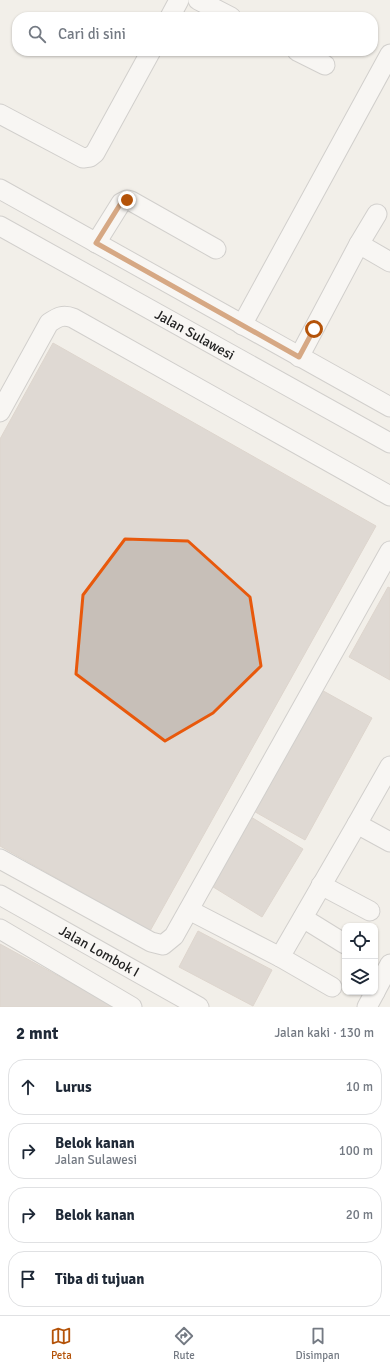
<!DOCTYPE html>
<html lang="id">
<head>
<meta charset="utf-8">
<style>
  :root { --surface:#fff; --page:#f6f6f7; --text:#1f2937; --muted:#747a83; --line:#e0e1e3; --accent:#b45309 }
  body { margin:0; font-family:Signika,sans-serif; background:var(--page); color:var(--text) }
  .controls { position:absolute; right:12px; bottom:12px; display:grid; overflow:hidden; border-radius:8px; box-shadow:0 1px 3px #0004 }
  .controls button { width:36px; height:36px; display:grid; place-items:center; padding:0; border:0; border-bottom:1px solid var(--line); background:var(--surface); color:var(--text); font:20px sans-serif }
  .stop { position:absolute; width:12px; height:12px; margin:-9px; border:3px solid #b45309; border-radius:50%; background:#fff }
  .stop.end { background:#b45309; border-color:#fff; box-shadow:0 1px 4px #0008 }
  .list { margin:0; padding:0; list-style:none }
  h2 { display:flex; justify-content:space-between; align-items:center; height:52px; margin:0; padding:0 16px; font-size:17px }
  h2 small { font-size:13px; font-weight:400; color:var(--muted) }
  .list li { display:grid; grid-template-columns:26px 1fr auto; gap:12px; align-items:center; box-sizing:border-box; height:56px; margin:0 8px 8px; padding:0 8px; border:1px solid var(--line); border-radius:16px }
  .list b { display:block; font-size:15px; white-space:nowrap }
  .list p { margin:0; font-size:13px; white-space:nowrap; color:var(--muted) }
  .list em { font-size:13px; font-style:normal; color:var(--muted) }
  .icon { flex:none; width:22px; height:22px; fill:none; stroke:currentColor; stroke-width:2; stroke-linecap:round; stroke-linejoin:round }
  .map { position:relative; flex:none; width:390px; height:1007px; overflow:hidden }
  .search { position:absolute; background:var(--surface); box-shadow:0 1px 3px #0004; left:12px; right:12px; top:12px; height:44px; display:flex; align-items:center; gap:10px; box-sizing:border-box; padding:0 14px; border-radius:16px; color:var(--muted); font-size:15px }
  .sheet { height:308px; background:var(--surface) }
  nav { display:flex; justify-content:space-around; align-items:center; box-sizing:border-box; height:56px; border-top:1px solid var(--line); background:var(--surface); font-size:11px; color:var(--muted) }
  nav a { display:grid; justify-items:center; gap:2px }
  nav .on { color:var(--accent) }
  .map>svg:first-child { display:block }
  .building { fill:#c7bfb8; stroke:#c4b6ab }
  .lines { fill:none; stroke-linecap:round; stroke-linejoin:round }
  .minor-casing { stroke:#a9a9a9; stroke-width:21 }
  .minor { stroke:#fff; stroke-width:19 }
  .route { stroke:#b45309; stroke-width:5 }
  .marked { fill:none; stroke:#e8590c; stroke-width:3; stroke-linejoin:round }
  .labels { text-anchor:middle; stroke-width:3; stroke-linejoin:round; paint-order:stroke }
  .street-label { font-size:14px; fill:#222; stroke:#fff }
</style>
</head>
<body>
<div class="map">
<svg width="390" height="1007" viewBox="0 0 390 1007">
  <rect width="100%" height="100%" fill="#f2efe9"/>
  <g class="building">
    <path d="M53 343 376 526 150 931 0 846V439Z"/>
    <path d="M388 587 390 588V680L349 657Z"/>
    <path d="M318 688 372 718 305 840 250 809Z"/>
    <path d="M251 817 303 849 262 917 210 885Z"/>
    <path d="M198 931 272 970 253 1006 179 967Z"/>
    <path d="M0 944 115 1007H0Z"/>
  </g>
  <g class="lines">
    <g class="minor-casing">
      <g id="minor">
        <path d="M198 0 231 17"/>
        <path d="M170 17 179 0"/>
        <path d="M297 51 325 65"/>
        <path d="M0 114 83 158 90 157 95 153 151 51"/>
        <path d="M0 189 390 407"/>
        <path id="s1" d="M0 226 390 443"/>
        <path d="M96 243 121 203 127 200 131 201 216 249"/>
        <path d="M359 244 390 262"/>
        <path d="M242 325 390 54"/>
        <path d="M299 357 359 244 377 214"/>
        <path d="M0 412 49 323C58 317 63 314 73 318L390 496"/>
        <path d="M390 766 357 824 390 842"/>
        <path d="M0 859 151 942 163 945 174 936 390 551"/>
        <path d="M321 885 370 911"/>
        <path id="s2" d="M0 895 199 1007"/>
        <path d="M189 910 280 957 357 824"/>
        <path d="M303 918 345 944"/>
        <path d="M0 929 132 1007"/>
        <path d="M280 957 332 987"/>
        <path d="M375 992 390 964"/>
        <path d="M367 1007 375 992"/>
      </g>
    </g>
    <use href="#minor" class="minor"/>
  </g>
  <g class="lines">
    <path class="route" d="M127 200 121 203 96 243 299 357 314 329"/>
  </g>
  <path d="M0 0H390V1007H0ZM125 539 188 541 250 597 261 666 213 713 165 741 76 674 83 595Z" fill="#f2efe9" fill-opacity=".55" fill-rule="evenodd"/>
  <path class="marked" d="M125 539 188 541 250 597 261 666 213 713 165 741 76 674 83 595Z"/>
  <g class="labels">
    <g class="street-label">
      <text dy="5" stroke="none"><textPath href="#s1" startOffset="223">Jalan Sulawesi</textPath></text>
      <text dy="5" stroke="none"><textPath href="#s2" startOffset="114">Jalan Lombok I</textPath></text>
    </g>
  </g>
</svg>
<div class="controls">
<button><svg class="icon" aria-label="locate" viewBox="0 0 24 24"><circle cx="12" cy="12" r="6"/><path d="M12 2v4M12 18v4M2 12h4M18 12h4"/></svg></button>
<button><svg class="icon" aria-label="layers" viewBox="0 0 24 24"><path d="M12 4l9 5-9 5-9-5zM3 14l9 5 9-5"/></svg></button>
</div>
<div class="stop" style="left:314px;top:329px"></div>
<div class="stop end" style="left:127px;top:200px"></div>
<div class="search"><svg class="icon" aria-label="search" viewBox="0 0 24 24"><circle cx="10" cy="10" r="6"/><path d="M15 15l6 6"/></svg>Cari di sini</div>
</div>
<section class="sheet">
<h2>2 mnt<small>Jalan kaki · 130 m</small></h2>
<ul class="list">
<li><svg class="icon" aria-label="ahead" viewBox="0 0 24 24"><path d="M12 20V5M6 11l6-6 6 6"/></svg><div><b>Lurus</b></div><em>10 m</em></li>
<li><svg class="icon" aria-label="right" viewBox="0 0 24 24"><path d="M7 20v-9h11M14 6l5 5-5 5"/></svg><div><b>Belok kanan</b><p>Jalan Sulawesi</p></div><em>100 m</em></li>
<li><svg class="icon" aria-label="right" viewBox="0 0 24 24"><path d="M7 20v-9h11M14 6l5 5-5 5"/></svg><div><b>Belok kanan</b></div><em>20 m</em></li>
<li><svg class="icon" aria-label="arrive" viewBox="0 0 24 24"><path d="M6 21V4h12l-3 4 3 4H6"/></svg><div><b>Tiba di tujuan</b></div></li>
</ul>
</section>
<nav>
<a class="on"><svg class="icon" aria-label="map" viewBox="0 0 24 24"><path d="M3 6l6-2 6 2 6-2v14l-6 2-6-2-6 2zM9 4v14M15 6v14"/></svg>Peta</a>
<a><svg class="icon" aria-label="directions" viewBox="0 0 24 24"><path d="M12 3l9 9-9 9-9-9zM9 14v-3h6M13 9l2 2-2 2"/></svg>Rute</a>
<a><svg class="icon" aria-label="saved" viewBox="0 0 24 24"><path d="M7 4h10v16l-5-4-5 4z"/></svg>Disimpan</a>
</nav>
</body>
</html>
